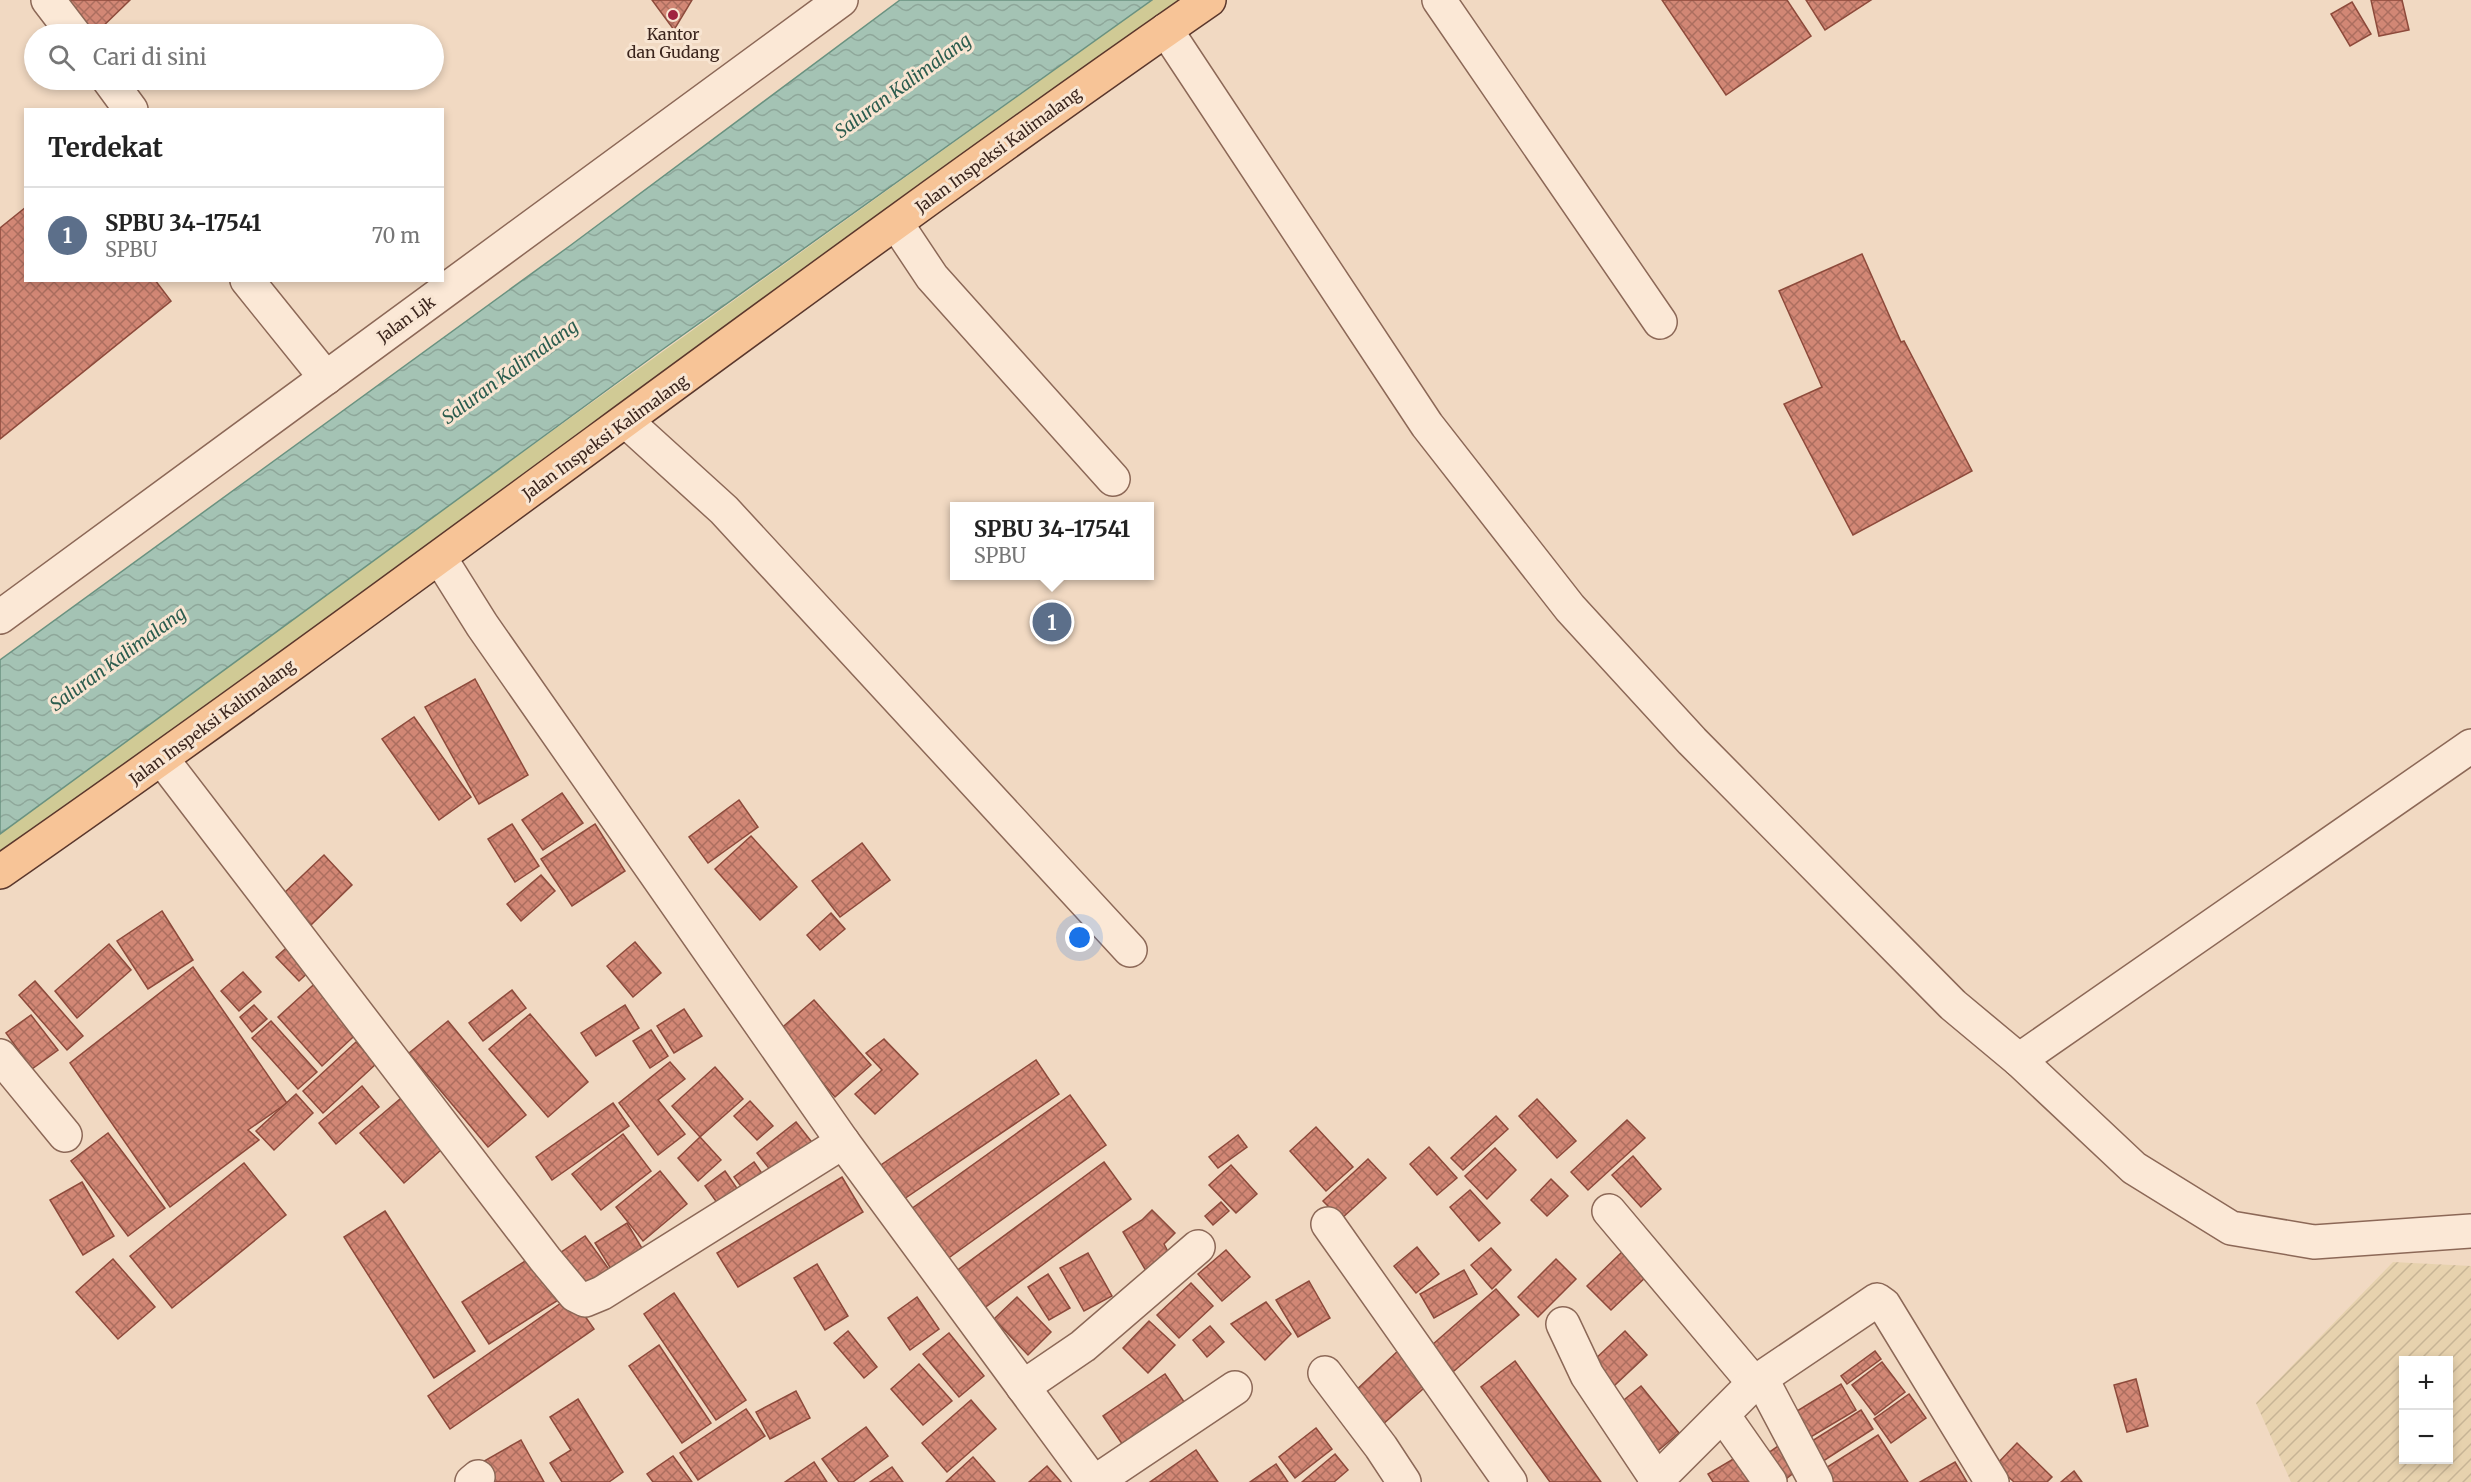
<!DOCTYPE html>
<html lang="id">
<head>
<meta charset="utf-8">
<style>
  :root { --surface:#fff; --page:#f6f6f6; --text:#222; --muted:#767676; --line:#e0e0e0; --accent:#a0233f }
  body { margin:0; font-family:Merriweather,serif; background:var(--page); color:var(--text) }
  .controls { position:absolute; right:18px; bottom:18px; display:grid; overflow:hidden; border-radius:0px; box-shadow:0 3px 9px #0003 }
  .controls button { width:54px; height:54px; display:grid; place-items:center; padding:0; border:0; border-bottom:2px solid var(--line); background:var(--surface); color:var(--text); font:30px sans-serif }
  .you { position:absolute; left:1080px; top:938px; width:21px; height:21px; margin:-15px; border:4px solid #fff; border-radius:50%; background:#1a73e8; box-shadow:0 0 0 9px #1a73e833 }
  .badge { display:grid; place-items:center; width:39px; height:39px; border-radius:50%; background:var(--accent); color:#fff; font-size:20px; font-weight:700 }
  .pin { position:absolute; translate:-50% -50%; border:3px solid #fff; box-shadow:0 2px 6px #0006 }
  .popup { position:absolute; left:950px; top:502px; width:204px; height:78px; box-sizing:border-box; display:grid; place-content:center; border-radius:0px; background:var(--surface); filter:drop-shadow(0 2px 4px #0005); font-size:20px; white-space:nowrap; color:var(--muted) }
  .popup b { font-size:22px; color:var(--text) }
  .popup::after { content:''; position:absolute; left:50%; top:100%; margin-left:-12px; border:12px solid transparent; border-top-color:var(--surface) }
  .list { margin:0; padding:0; list-style:none }
  h2 { display:flex; justify-content:space-between; align-items:center; height:78px; margin:0; padding:0 24px; font-size:26px }
  h2 small { font-size:20px; font-weight:400; color:var(--muted) }
  .list li { display:grid; grid-template-columns:39px 1fr auto; gap:18px; align-items:center; box-sizing:border-box; height:96px; padding:0 24px; border-top:2px solid var(--line) }
  .list b { display:block; font-size:22px; white-space:nowrap }
  .list p { margin:0; font-size:20px; white-space:nowrap; color:var(--muted) }
  .list em { font-size:20px; font-style:normal; color:var(--muted) }
  .icon { flex:none; width:33px; height:33px; fill:none; stroke:currentColor; stroke-width:2; stroke-linecap:round; stroke-linejoin:round }
  .map { position:relative; flex:none; width:2471px; height:1482px; overflow:hidden }
  .search { position:absolute; background:var(--surface); box-shadow:0 3px 9px #0003; left:24px; top:24px; width:420px; height:66px; display:flex; align-items:center; gap:15px; box-sizing:border-box; padding:0 21px; border-radius:33px; color:var(--muted); font-size:22px }
  .panel { position:absolute; background:var(--surface); box-shadow:0 3px 9px #0003; left:24px; top:108px; width:420px; height:174px; border-radius:0px }
  .map>svg:first-child { display:block }
  .farmland { fill:url(#farmland-furrows); fill-rule:evenodd }
  .grass { fill:#d0ca95 }
  .water { fill:url(#water-waves); stroke:#6a9280; stroke-width:1.5 }
  .building { fill:url(#building-cross-hatch); stroke:#8d4a3b; stroke-width:1.5 }
  .lines { fill:none; stroke-linecap:round; stroke-linejoin:round }
  .minor-casing { stroke:#8c6857; stroke-width:36 }
  .major-casing { stroke:#5a372c; stroke-width:36 }
  .minor { stroke:#fbe8d6; stroke-width:33 }
  .major { stroke:#f7c497; stroke-width:33 }
  .poi-dot { fill:#a0233f; stroke:#f8e5d2; stroke-width:2 }
  .labels { text-anchor:middle; stroke-width:6; stroke-linejoin:round; paint-order:stroke }
  .poi-label { font-size:16px; fill:#3b251d; stroke:#f8e5d2 }
  .street-label { font-size:16px; fill:#3b251d; stroke:#f8e5d2 }
  .water-label { font-size:18px; font-style:italic; fill:#2b5c4e; stroke:#f8e5d2 }
</style>
</head>
<body>
<div class="map">
<svg width="2471" height="1482" viewBox="0 0 2471 1482">
  <defs>
    <pattern id="farmland-furrows" width="10" height="10" patternUnits="userSpaceOnUse" patternTransform="scale(1.5)"><rect width="10" height="10" fill="#e7d2ae"/><path d="M-1 1l2-2M0 10L10 0M9 11l2-2" fill="none" stroke="#c7b495"/></pattern>
    <pattern id="water-waves" width="16" height="10" patternUnits="userSpaceOnUse" patternTransform="scale(1.5)"><rect width="16" height="10" fill="#a4c3b4"/><path d="M0 5q4-4 8 0t8 0" fill="none" stroke="#8ea79a"/></pattern>
    <pattern id="building-cross-hatch" width="8" height="8" patternUnits="userSpaceOnUse" patternTransform="scale(1.5)"><rect width="8" height="8" fill="#d28775"/><path d="M0 0l8 8M0 8l8-8" fill="none" stroke="#ac6e5f"/></pattern>
  </defs>
  <rect width="100%" height="100%" fill="#f1d9c2"/>
  <path class="farmland" d="M2393 1262 2471 1266V1482H2291L2256 1403ZM2404 1360H2448V1460H2404Z"/>
  <path class="grass" d="M1152 0H1209L0 872V834L473 488Z"/>
  <path class="water" d="M900 0H1152L659 352 0 834V660L571 245Z"/>
  <g class="building">
    <path d="M62 0H130L95 34Z"/>
    <path d="M652 0H692L674 30Z"/>
    <path d="M1662 0H1787L1811 36 1726 95Z"/>
    <path d="M1806 0H1871L1825 30Z"/>
    <path d="M2371 0H2402L2409 30 2379 36Z"/>
    <path d="M2352 2 2371 34 2350 46 2331 14Z"/>
    <path d="M26 207V280H155L171 301 0 439V228Z"/>
    <path d="M1862 254 1901 342 1904 341 1972 471 1853 535 1784 404 1822 387 1779 291Z"/>
    <path d="M475 679 528 775 479 804 425 707Z"/>
    <path d="M414 717 471 797 439 820 382 739Z"/>
    <path d="M562 793 583 823 543 850 522 820Z"/>
    <path d="M739 800 758 827 708 863 689 837Z"/>
    <path d="M512 824 539 866 515 882 488 839Z"/>
    <path d="M595 824 625 871 572 906 541 859Z"/>
    <path d="M751 836 797 887 760 920 715 869Z"/>
    <path d="M862 843 890 880 840 917 812 881Z"/>
    <path d="M324 855 352 885 311 925 282 895Z"/>
    <path d="M541 875 555 891 521 921 507 904Z"/>
    <path d="M162 911 193 960 148 989 117 941Z"/>
    <path d="M831 913 845 929 820 950 807 935Z"/>
    <path d="M635 942 661 973 633 997 607 966Z"/>
    <path d="M292 943 314 967 299 981 276 957Z"/>
    <path d="M109 944 131 970 77 1018 55 991Z"/>
    <path d="M193 967 287 1103 248 1130 259 1140 170 1207 70 1063Z"/>
    <path d="M243 972 261 992 239 1011 221 991Z"/>
    <path d="M322 977 366 1025 322 1066 278 1017Z"/>
    <path d="M35 981 83 1036 67 1050 19 995Z"/>
    <path d="M512 990 526 1008 483 1041 469 1023Z"/>
    <path d="M814 1000 871 1065 835 1097 778 1031Z"/>
    <path d="M254 1005 267 1019 252 1032 240 1017Z"/>
    <path d="M625 1005 639 1028 596 1056 581 1033Z"/>
    <path d="M684 1009 702 1036 674 1053 657 1026Z"/>
    <path d="M530 1014 588 1082 548 1117 489 1049Z"/>
    <path d="M31 1015 58 1050 32 1069 6 1033Z"/>
    <path d="M271 1021 317 1072 298 1089 252 1038Z"/>
    <path d="M448 1021 526 1115 488 1147 409 1053Z"/>
    <path d="M651 1030 668 1056 650 1068 633 1041Z"/>
    <path d="M884 1039 918 1074 875 1114 855 1094 882 1070 866 1053Z"/>
    <path d="M356 1042 376 1064 323 1113 303 1091Z"/>
    <path d="M1036 1060 1059 1094 901 1201 878 1167Z"/>
    <path d="M670 1062 685 1079 658 1100 685 1134 658 1155 619 1103Z"/>
    <path d="M715 1067 743 1099 700 1137 672 1106Z"/>
    <path d="M362 1086 379 1107 336 1144 319 1123Z"/>
    <path d="M407 1093 450 1142 404 1183 360 1133Z"/>
    <path d="M296 1094 313 1113 274 1150 256 1131Z"/>
    <path d="M1070 1095 1106 1145 943 1262 907 1212Z"/>
    <path d="M1537 1099 1576 1141 1557 1158 1519 1116Z"/>
    <path d="M750 1101 773 1126 757 1140 734 1116Z"/>
    <path d="M613 1103 629 1126 552 1180 536 1157Z"/>
    <path d="M1496 1116 1508 1129 1463 1170 1451 1158Z"/>
    <path d="M1627 1120 1645 1138 1588 1190 1571 1172Z"/>
    <path d="M796 1122 814 1145 775 1176 757 1153Z"/>
    <path d="M1316 1127 1353 1167 1326 1191 1290 1151Z"/>
    <path d="M108 1133 165 1208 128 1236 71 1161Z"/>
    <path d="M623 1134 651 1171 601 1210 572 1174Z"/>
    <path d="M1238 1135 1247 1147 1218 1168 1209 1157Z"/>
    <path d="M700 1137 721 1160 698 1181 678 1158Z"/>
    <path d="M1429 1147 1457 1178 1437 1195 1410 1164Z"/>
    <path d="M1495 1148 1516 1170 1487 1199 1465 1176Z"/>
    <path d="M1633 1156 1661 1189 1641 1207 1612 1175Z"/>
    <path d="M1368 1159 1386 1178 1341 1219 1323 1201Z"/>
    <path d="M754 1162 768 1182 748 1196 734 1177Z"/>
    <path d="M1104 1162 1131 1199 983 1309 955 1272Z"/>
    <path d="M244 1163 286 1215 172 1308 130 1256Z"/>
    <path d="M1231 1165 1257 1194 1236 1213 1209 1185Z"/>
    <path d="M660 1171 687 1204 643 1241 616 1207Z"/>
    <path d="M725 1171 743 1197 723 1211 705 1186Z"/>
    <path d="M842 1177 863 1212 738 1287 717 1253Z"/>
    <path d="M1551 1179 1568 1196 1547 1216 1531 1200Z"/>
    <path d="M82 1182 114 1236 83 1255 50 1200Z"/>
    <path d="M1470 1190 1500 1223 1479 1241 1450 1207Z"/>
    <path d="M1221 1202 1229 1211 1213 1225 1205 1216Z"/>
    <path d="M1152 1210 1175 1233 1164 1244 1173 1261 1149 1276 1123 1232 1142 1220Z"/>
    <path d="M385 1211 475 1351 434 1378 344 1237Z"/>
    <path d="M627 1223 643 1250 611 1269 595 1243Z"/>
    <path d="M585 1236 613 1275 585 1295 557 1255Z"/>
    <path d="M1417 1247 1439 1274 1416 1293 1394 1266Z"/>
    <path d="M1491 1248 1511 1270 1492 1289 1471 1265Z"/>
    <path d="M1226 1250 1250 1277 1222 1301 1198 1274Z"/>
    <path d="M1624 1250 1648 1275 1611 1310 1587 1286Z"/>
    <path d="M1088 1253 1112 1296 1084 1311 1060 1268Z"/>
    <path d="M536 1254 563 1297 489 1344 462 1302Z"/>
    <path d="M113 1259 155 1307 118 1339 76 1292Z"/>
    <path d="M1556 1259 1576 1279 1538 1317 1518 1297Z"/>
    <path d="M817 1264 848 1316 825 1330 794 1278Z"/>
    <path d="M1464 1270 1477 1294 1434 1318 1420 1294Z"/>
    <path d="M1048 1274 1070 1308 1049 1320 1028 1287Z"/>
    <path d="M1309 1281 1330 1318 1298 1337 1276 1300Z"/>
    <path d="M1191 1283 1213 1306 1179 1338 1157 1315Z"/>
    <path d="M1496 1289 1519 1315 1447 1377 1424 1352Z"/>
    <path d="M674 1293 746 1400 716 1420 644 1314Z"/>
    <path d="M571 1296 594 1329 450 1429 428 1396Z"/>
    <path d="M917 1297 939 1329 910 1350 888 1318Z"/>
    <path d="M1017 1297 1051 1332 1028 1355 994 1319Z"/>
    <path d="M1266 1302 1291 1334 1265 1360 1231 1324Z"/>
    <path d="M1149 1321 1175 1345 1148 1373 1123 1348Z"/>
    <path d="M1210 1326 1224 1342 1207 1357 1193 1340Z"/>
    <path d="M848 1331 877 1367 864 1378 834 1343Z"/>
    <path d="M1625 1331 1647 1355 1614 1386 1592 1362Z"/>
    <path d="M949 1333 984 1376 959 1397 923 1354Z"/>
    <path d="M659 1345 711 1423 682 1443 629 1366Z"/>
    <path d="M1401 1348 1431 1382 1382 1425 1353 1393Z"/>
    <path d="M1875 1351 1881 1359 1847 1384 1841 1376Z"/>
    <path d="M1515 1361 1601 1482H1550L1481 1387Z"/>
    <path d="M1882 1362 1905 1392 1875 1415 1852 1385Z"/>
    <path d="M919 1364 952 1401 923 1425 891 1389Z"/>
    <path d="M1165 1374 1189 1409 1127 1451 1103 1416Z"/>
    <path d="M2136 1379 2148 1426 2127 1432 2114 1385Z"/>
    <path d="M1841 1384 1856 1410 1799 1444 1784 1419Z"/>
    <path d="M1641 1386 1679 1433 1653 1455 1614 1408Z"/>
    <path d="M796 1391 810 1418 770 1439 756 1412Z"/>
    <path d="M1909 1394 1926 1418 1891 1443 1874 1419Z"/>
    <path d="M578 1399 623 1472 609 1482H562L550 1463 571 1450 550 1417Z"/>
    <path d="M971 1400 996 1429 947 1472 922 1443Z"/>
    <path d="M746 1409 765 1436 698 1480 680 1453Z"/>
    <path d="M1861 1410 1873 1429 1814 1467 1801 1448Z"/>
    <path d="M866 1427 888 1456 853 1482H839L822 1459Z"/>
    <path d="M1316 1428 1332 1449 1295 1478 1279 1457Z"/>
    <path d="M1878 1435 1908 1482H1817L1813 1476Z"/>
    <path d="M521 1440 544 1482H490L479 1464Z"/>
    <path d="M1784 1442 1800 1468 1782 1482 1758 1460Z"/>
    <path d="M2017 1443 2052 1477 2047 1482H2014L1996 1465Z"/>
    <path d="M1196 1450 1218 1482H1150Z"/>
    <path d="M1335 1454 1348 1470 1334 1482H1302Z"/>
    <path d="M1740 1455 1756 1482H1713L1708 1474Z"/>
    <path d="M673 1456 692 1482H653L647 1474Z"/>
    <path d="M973 1457 995 1482H946Z"/>
    <path d="M814 1462 827 1482H785Z"/>
    <path d="M1955 1462 1967 1482H1920Z"/>
    <path d="M1276 1464 1288 1482H1250Z"/>
    <path d="M1047 1466 1061 1482H1029Z"/>
    <path d="M892 1467 903 1482H870Z"/>
    <path d="M2074 1471 2082 1482H2061Z"/>
  </g>
  <g class="lines">
    <g class="minor-casing">
      <g id="minor">
        <path d="M48 0 74 34"/>
        <path d="M1439 0 1660 322"/>
        <path d="M1166 30 1427 425 1570 608 1692 741 1953 1005 2019 1060 2134 1168 2231 1228 2314 1242 2471 1231"/>
        <path d="M109 80 131 110"/>
        <path d="M896 223 932 277 1113 479"/>
        <path d="M247 280 326 378"/>
        <path d="M626 421 724 510 1130 950"/>
        <path d="M440 558 482 625 843 1142 1093 1482"/>
        <path d="M0 617 841 0"/>
        <path d="M162 759 545 1259 575 1295 585 1300 602 1293 843 1142"/>
        <path d="M0 1056 65 1135"/>
        <path d="M2019 1060 2471 746"/>
        <path d="M1609 1211 1754 1383"/>
        <path d="M1328 1224 1510 1482"/>
        <path d="M1563 1324 1587 1375 1657 1480"/>
        <path d="M1325 1373 1381 1447 1404 1482"/>
        <path d="M1761 1378 1816 1482"/>
        <path d="M1023 1387 1083 1346 1198 1247"/>
        <path d="M1723 1415 1770 1482"/>
        <path d="M472 1482 478 1477"/>
        <path d="M1095 1482 1235 1388"/>
        <path d="M1655 1482 1754 1383 1877 1300 1884 1305 1992 1482"/>
      </g>
    </g>
    <g class="major-casing">
      <path id="major" d="M0 872C408 588 801 283 1209 0"/>
    </g>
    <use href="#minor" class="minor"/>
    <use href="#major" class="major"/>
  </g>
  <circle class="poi-dot" cx="673" cy="15" r="6"/>
  <g class="labels">
    <g class="poi-label">
      <text x="673" y="40">Kantor<tspan x="673" dy="18">dan Gudang</tspan></text>
    </g>
    <g class="street-label">
      <text transform="translate(998 150) rotate(-36)" y="6">Jalan Inspeksi Kalimalang</text>
      <text transform="translate(406 319) rotate(-36)" y="6">Jalan Ljk</text>
      <text transform="translate(605 437) rotate(-36)" y="6">Jalan Inspeksi Kalimalang</text>
      <text transform="translate(212 722) rotate(-36)" y="6">Jalan Inspeksi Kalimalang</text>
    </g>
    <g class="water-label">
      <text transform="translate(903 86) rotate(-36)" y="6">Saluran Kalimalang</text>
      <text transform="translate(510 372) rotate(-36)" y="6">Saluran Kalimalang</text>
      <text transform="translate(118 659) rotate(-36)" y="6">Saluran Kalimalang</text>
    </g>
  </g>
</svg>
<div class="controls">
<button>+</button>
<button>−</button>
</div>
<div class="you"></div>
<div class="pin badge" style="left:1052px;top:622px;background:#5c6f8a">1</div>
<div class="popup"><b>SPBU 34-17541</b>SPBU</div>
<div class="search"><svg class="icon" aria-label="search" viewBox="0 0 24 24"><circle cx="10" cy="10" r="6"/><path d="M15 15l6 6"/></svg>Cari di sini</div>
<section class="panel">
<h2>Terdekat<small></small></h2>
<ul class="list">
<li><span class="badge" style="background:#5c6f8a">1</span><div><b>SPBU 34-17541</b><p>SPBU</p></div><em>70 m</em></li>
</ul>
</section>
</div>
</body>
</html>
